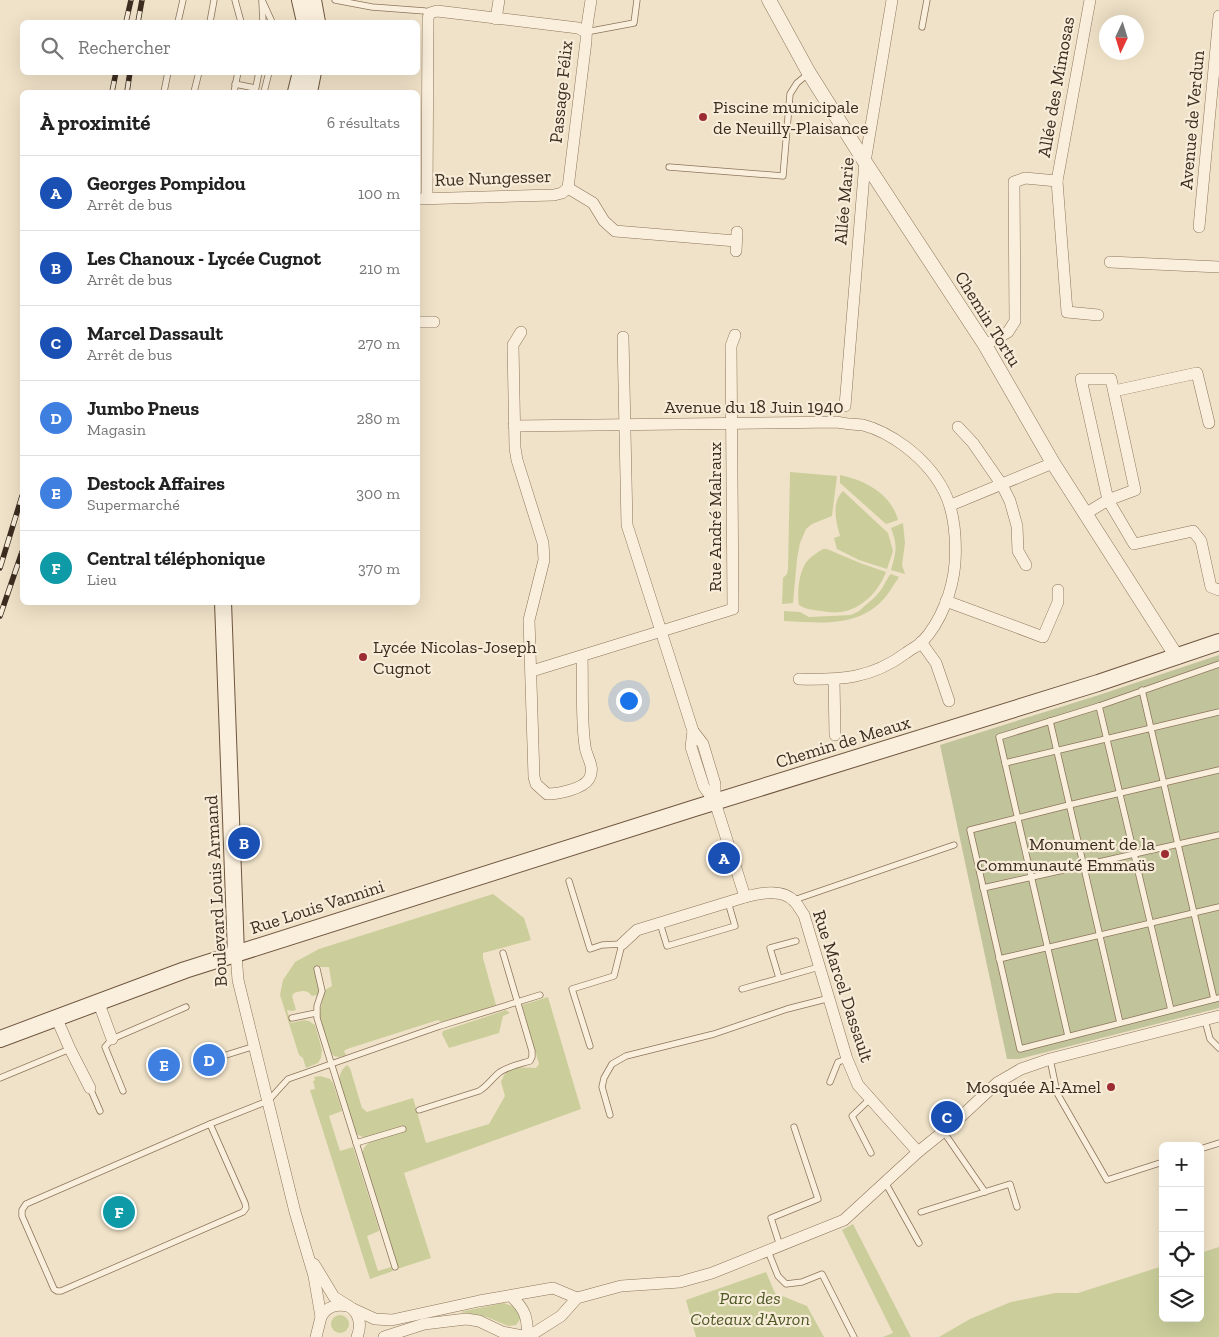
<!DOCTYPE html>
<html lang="fr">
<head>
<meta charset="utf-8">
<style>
  :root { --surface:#fff; --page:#f6f6f6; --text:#222; --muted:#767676; --line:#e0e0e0; --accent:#b45309 }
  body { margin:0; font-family:"Zilla Slab",serif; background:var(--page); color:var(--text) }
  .controls { position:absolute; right:15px; bottom:15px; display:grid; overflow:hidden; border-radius:8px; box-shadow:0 5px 20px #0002 }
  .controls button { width:45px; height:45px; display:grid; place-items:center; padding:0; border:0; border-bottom:1px solid var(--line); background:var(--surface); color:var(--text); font:25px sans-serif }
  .compass { position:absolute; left:1099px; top:15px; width:45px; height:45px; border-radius:50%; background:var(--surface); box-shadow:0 5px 20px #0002; rotate:184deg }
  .you { position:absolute; left:628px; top:700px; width:18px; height:18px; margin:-12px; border:4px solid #fff; border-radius:50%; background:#1a73e8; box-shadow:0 0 0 8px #1a73e833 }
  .badge { display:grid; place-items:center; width:32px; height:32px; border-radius:50%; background:var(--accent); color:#fff; font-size:16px; font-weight:700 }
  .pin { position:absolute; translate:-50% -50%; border:2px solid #fff; box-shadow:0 1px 5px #0006 }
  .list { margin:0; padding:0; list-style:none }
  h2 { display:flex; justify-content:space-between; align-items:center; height:65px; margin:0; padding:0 20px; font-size:21px }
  h2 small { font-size:16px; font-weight:400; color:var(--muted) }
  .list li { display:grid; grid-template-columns:32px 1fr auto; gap:15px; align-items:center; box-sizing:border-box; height:75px; padding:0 20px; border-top:1px solid var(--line) }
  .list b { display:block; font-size:19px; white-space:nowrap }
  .list p { margin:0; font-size:16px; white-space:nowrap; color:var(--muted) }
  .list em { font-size:16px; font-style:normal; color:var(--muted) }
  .icon { flex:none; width:28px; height:28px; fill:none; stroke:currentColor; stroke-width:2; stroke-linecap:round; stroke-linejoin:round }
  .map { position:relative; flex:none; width:1219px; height:1337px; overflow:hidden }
  .search { position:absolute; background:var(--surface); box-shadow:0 5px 20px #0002; left:20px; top:20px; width:400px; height:55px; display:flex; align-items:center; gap:12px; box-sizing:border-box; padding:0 18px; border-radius:8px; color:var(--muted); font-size:19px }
  .panel { position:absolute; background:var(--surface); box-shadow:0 5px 20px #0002; left:20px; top:90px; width:400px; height:515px; border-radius:8px }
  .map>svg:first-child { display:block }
  .green { fill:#cbce9b }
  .cemetery { fill:#c1c39a }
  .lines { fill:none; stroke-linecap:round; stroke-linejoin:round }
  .service-casing { stroke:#8c745c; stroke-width:7 }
  .minor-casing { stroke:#8c745c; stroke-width:12 }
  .tertiary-casing { stroke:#8c745c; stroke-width:15 }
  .secondary-casing { stroke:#6e553f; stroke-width:18 }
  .service { stroke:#faefdc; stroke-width:5.5 }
  .minor { stroke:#faefdc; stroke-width:11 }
  .tertiary { stroke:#faefdc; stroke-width:14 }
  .secondary { stroke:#faefdc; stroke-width:16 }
  .rail-casing { stroke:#3d2d20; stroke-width:5.5 }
  .rail { stroke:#f7ecd8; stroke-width:4; stroke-dasharray:11; stroke-linecap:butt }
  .poi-dot { fill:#9d2b32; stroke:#f7ecd8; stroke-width:2 }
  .labels { text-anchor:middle; stroke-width:4.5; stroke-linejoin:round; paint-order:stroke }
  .street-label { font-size:18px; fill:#3d2d20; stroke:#f7ecd8 }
  .poi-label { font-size:18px; fill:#3d2d20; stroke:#f7ecd8; text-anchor:start }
  .park-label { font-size:18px; font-style:italic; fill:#4f5927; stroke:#f7ecd8 }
</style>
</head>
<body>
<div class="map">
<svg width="1219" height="1337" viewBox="0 0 1219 1337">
  <rect width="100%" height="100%" fill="#f0e2c8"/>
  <g class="green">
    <path d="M790 472 837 476 832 516 812 524 806 529 800 543 797 559 793 603 782 604 783 578 787 574 788 569Z"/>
    <path d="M840 475C865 480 891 494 898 520L886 524 840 483Z"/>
    <path d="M843 491 888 533 893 551 887 569 859 560 837 549 834 538 840 536C836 522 831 503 843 491Z"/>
    <path d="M903 523 905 543 902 565 905 574 891 570C896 552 898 547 891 528Z"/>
    <path d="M823 549H827L860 563 886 572C879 591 862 609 841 612 834 613 828 612 821 611 813 610 805 609 799 605 797 591 799 569 809 559 813 555 818 552 823 549Z"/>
    <path d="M891 574 899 577C897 581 895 582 893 586 868 629 826 623 784 621V611L800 612 809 617 851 615 859 611 875 597 881 590 889 576Z"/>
    <path d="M493 894 524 918 531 940 483 953V958L496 1005 448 1020 441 1022 438 1020 347 1049 344 1051 346 1055 339 1057 334 1056 329 1051 319 1015 325 990 332 986 329 967H321L314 969 319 989 318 997 316 995 312 996C306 989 302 991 294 993L292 996 296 1010 292 1011 287 1010 291 1023 304 1020 309 1021 315 1025 322 1050 321 1058 318 1063 306 1068 303 1058 299 1055 280 995 283 980 295 962 319 949Z"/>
    <path d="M548 997 581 1109 404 1173 431 1258 397 1269 362 1153C366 1137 392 1134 406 1130L405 1126 365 1138 354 1133 339 1084C339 1075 341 1070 347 1065L350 1068 362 1108 367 1112 413 1098 426 1143 489 1124 505 1096 501 1082 504 1075 512 1067 536 1068 539 1064 522 1005Z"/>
    <path d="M506 1010 510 1013 503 1016 499 1033 449 1048 442 1034 443 1031Z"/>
    <path d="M320 1076 330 1079 333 1083 342 1111 329 1116 340 1151 353 1147 379 1229V1231L367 1236 378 1271 391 1267 393 1271 370 1279 310 1090 315 1089 313 1081 315 1080 314 1077Z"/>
    <path d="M853 1224 911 1337H883L893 1333 842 1230Z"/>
    <path d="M1219 1247V1337H939L970 1319 1011 1302 1055 1293H1078L1163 1266V1318H1200V1253Z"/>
    <path d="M766 1272 775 1293 807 1306 824 1337H696L686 1300Z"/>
    <path d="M503 1303 516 1307 521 1318 516 1325 508 1326 487 1317 460 1312Z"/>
    <circle cx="340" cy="1324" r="9"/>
  </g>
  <path class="cemetery" d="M1219 655V1008L1019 1059H1007L940 745 1099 695Z"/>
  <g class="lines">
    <g class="service-casing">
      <g id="service">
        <path d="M235 0 241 22"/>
        <path d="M262 0 272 22"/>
        <path d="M335 0 372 7 425 11 430 13"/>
        <path d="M262 2 263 22"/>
        <path d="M178 22 183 0"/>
        <path d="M210 22 214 0"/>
        <path d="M922 27 927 0"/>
        <path d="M586 32 634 23 637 0"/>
        <path d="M235 84 255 88"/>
        <path d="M164 92 168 72"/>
        <path d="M194 92 199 72"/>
        <path d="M234 92 238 72"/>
        <path d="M255 92 259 72"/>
        <path d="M264 92 269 72"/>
        <path d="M669 167 783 176 790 94 797 83 809 73"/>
        <path d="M1142 690 1214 999"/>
        <path d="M1099 706 1171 1010"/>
        <path d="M1050 721 1120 1023"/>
        <path d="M1005 763 1219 712"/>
        <path d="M1219 770 1069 805 970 830 1020 1049 1219 998"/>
        <path d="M569 881 590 949 602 945 622 944 614 976 572 989 590 1046"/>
        <path d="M983 888 1219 835"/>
        <path d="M794 900 954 845"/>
        <path d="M660 923 667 946 735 926 728 902"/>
        <path d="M999 959 1219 907"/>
        <path d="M317 969 322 991 317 1006V1018L395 1267"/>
        <path d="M779 978 770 948 796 941"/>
        <path d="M742 989 819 967"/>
        <path d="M292 1018 316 1013"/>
        <path d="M1205 1020 1210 1039 1219 1048"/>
        <path d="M1068 1036 999 737 1099 706 1219 664"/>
        <path d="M223 1056 255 1046"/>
        <path d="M1050 1059 1057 1093 1107 1180 1163 1162"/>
        <path d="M0 1078 70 1049"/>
        <path d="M830 1082 838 1062 847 1059"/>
        <path d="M90 1088 100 1111"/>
        <path d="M123 1091 105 1047 112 1039 186 1007"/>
        <path d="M870 1099 852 1116 871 1153"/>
        <path d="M419 1110 479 1091C488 1086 492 1078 500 1072 509 1066 520 1064 530 1061L532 1057V1051L503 953"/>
        <path d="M610 1115 602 1087 604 1078 612 1064 626 1056 714 1034 787 1009 830 998"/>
        <path d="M210 1124 245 1203 246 1208 243 1212 61 1291H57L54 1289 22 1216V1210L26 1204Z"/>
        <path d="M210 1124 268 1101 288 1079 440 1026 540 995"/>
        <path d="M943 1131 985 1192"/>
        <path d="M356 1143 403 1129"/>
        <path d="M1200 1149 1219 1143"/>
        <path d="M885 1182 919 1243"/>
        <path d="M921 1212 1010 1184 1017 1207"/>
        <path d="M780 1246 771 1218 818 1199 794 1127"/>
        <path d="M768 1251 778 1276 786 1284 802 1282 822 1274 854 1337"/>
      </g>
    </g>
    <g class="minor-casing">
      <g id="minor">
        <path d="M496 19 499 0"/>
        <path d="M1057 181 1090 0"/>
        <path d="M568 188 586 41C586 27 589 14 591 0"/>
        <path d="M568 188 593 203 604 221 615 231 736 241"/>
        <path d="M427 198 428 18 430 13 437 11 578 28 584 31"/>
        <path d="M418 199 554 195 562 193 568 188"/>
        <path d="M1199 227 1219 16"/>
        <path d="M736 251 737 232"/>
        <path d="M1110 262 1219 267"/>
        <path d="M418 322H434"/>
        <path d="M521 332 513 345 515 448 517 460 543 543 544 560 529 620 534 777 536 784 547 794C558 794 583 789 589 779 596 767 586 757 585 746 581 719 583 685 582 657"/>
        <path d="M623 337 627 525 693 731 703 744 715 784V802L745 897C760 893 783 888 795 902 798 905 801 911 804 915L847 1059 858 1085 918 1152"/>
        <path d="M985 345 1008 332 1015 321 1014 182 1025 178 1057 181 1067 312 1098 315"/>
        <path d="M1114 391 1197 373 1209 423"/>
        <path d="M845 406 865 162 892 0"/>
        <path d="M514 426 837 422C845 424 854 424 863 425 878 429 894 438 906 447 947 479 958 512 955 563 953 590 941 622 922 642 918 646 911 649 906 653 871 679 841 680 799 679"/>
        <path d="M958 427 973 443 1002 485 1010 501 1017 526 1018 551 1026 565"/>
        <path d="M951 505 1053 463"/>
        <path d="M1085 514 1108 500 1135 490 1111 379H1081L1108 500 1134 544 1193 531 1201 541 1211 587 1219 590"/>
        <path d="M946 601 1043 637 1058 602V590"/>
        <path d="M921 642 936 663 949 701"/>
        <path d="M532 671 733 609 731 346 735 335"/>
        <path d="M834 680 835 735"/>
        <path d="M693 731 691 747 704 787 715 802"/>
        <path d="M622 944 637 930 745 897"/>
        <path d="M236 954 238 980 295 1212 314 1276 321 1317 316 1337"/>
        <path d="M98 1001 112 1039"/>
        <path d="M56 1017 70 1049 90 1088"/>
        <path d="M314 1264 334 1297 353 1309 375 1319 392 1320 479 1301 553 1288 577 1298"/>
        <path d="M511 1296C526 1310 527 1317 528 1337"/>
        <path d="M353 1309C361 1318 361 1327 357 1337"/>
        <path d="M321 1317C327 1306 336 1304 348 1306"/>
        <path d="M384 1337 424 1324 466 1319 479 1321 502 1332 528 1337 561 1316 577 1298 621 1286 680 1282 712 1273 844 1220 918 1152 954 1123 997 1083 1021 1069 1050 1059 1219 1016"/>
      </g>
    </g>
    <g class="tertiary-casing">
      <path id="tertiary" d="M769 0 809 73 865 162 985 345 1053 463 1177 657"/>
    </g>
    <g class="secondary-casing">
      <g id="secondary">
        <path d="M300 0 305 22"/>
        <path d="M313 0 317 22"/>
        <path d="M296 92 301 72"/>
        <path d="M309 92 313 72"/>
        <path d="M223 602 236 954"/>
        <path d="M0 1039 185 970 695 808 1098 683 1219 642"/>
      </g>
    </g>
    <use href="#service" class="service"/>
    <use href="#minor" class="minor"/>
    <use href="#tertiary" class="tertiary"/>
    <use href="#secondary" class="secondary"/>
    <g class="rail-casing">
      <g id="rail">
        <path d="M126 22 131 0"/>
        <path d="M138 22 142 0"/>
        <path d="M112 92 116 72"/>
        <path d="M127 92 130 72"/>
        <path d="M0 568 22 496"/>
        <path d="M0 616 22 552"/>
      </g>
    </g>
    <use href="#rail" class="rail"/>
  </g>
  <g class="poi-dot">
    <circle cx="703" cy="117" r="5"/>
    <circle cx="363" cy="657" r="5"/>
    <circle cx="1165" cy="854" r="5"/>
    <circle cx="1111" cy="1087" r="5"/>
  </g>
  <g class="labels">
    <g class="street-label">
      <text transform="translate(1056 87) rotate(-80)" y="6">Allée des Mimosas</text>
      <text transform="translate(561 92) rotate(-84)" y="6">Passage Félix</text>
      <text transform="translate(1192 120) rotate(-85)" y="6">Avenue de Verdun</text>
      <text transform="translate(493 178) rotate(-2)" y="6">Rue Nungesser</text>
      <text transform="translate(844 201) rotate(-85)" y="6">Allée Marie</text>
      <text transform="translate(988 319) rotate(58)" y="6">Chemin Tortu</text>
      <text x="754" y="413">Avenue du 18 Juin 1940</text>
      <text transform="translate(715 517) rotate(-90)" y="6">Rue André Malraux</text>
      <text transform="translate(843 742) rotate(-17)" y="6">Chemin de Meaux</text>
      <text transform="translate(216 891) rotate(-93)" y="6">Boulevard Louis Armand</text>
      <text transform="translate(317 907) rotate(-18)" y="6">Rue Louis Vannini</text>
      <text transform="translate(843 986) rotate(72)" y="6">Rue Marcel Dassault</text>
    </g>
    <g class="poi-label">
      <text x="713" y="113">Piscine municipale<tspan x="713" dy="21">de Neuilly-Plaisance</tspan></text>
      <text x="373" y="653">Lycée Nicolas-Joseph<tspan x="373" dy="21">Cugnot</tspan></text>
      <text x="1155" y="850" text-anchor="end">Monument de la<tspan x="1155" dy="21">Communauté Emmaüs</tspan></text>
      <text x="1101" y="1093" text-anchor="end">Mosquée Al-Amel</text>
    </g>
    <g class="park-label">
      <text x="750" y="1304">Parc des<tspan x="750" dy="21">Coteaux d'Avron</tspan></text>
    </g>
  </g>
</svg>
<div class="controls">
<button>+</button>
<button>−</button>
<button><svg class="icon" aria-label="locate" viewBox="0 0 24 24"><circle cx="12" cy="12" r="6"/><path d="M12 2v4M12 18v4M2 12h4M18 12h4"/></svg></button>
<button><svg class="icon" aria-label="layers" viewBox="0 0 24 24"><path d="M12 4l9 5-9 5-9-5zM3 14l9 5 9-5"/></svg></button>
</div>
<svg class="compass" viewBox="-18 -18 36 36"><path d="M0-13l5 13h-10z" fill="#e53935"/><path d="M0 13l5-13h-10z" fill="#767676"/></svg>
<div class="you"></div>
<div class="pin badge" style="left:724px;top:858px;background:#1a4fb4">A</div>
<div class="pin badge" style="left:244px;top:843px;background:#1a4fb4">B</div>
<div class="pin badge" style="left:947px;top:1117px;background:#1a4fb4">C</div>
<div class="pin badge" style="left:209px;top:1060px;background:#3f7fe0">D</div>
<div class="pin badge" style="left:164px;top:1065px;background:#3f7fe0">E</div>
<div class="pin badge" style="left:119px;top:1212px;background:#0f9aa8">F</div>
<div class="search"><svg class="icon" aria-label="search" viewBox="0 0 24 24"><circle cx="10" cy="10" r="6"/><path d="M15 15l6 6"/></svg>Rechercher</div>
<section class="panel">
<h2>À proximité<small>6 résultats</small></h2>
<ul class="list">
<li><span class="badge" style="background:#1a4fb4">A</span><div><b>Georges Pompidou</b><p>Arrêt de bus</p></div><em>100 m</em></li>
<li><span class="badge" style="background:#1a4fb4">B</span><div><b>Les Chanoux - Lycée Cugnot</b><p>Arrêt de bus</p></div><em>210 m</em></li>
<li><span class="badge" style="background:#1a4fb4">C</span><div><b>Marcel Dassault</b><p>Arrêt de bus</p></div><em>270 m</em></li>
<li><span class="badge" style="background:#3f7fe0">D</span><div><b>Jumbo Pneus</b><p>Magasin</p></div><em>280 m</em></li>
<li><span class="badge" style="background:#3f7fe0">E</span><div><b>Destock Affaires</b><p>Supermarché</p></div><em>300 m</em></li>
<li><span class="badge" style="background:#0f9aa8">F</span><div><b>Central téléphonique</b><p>Lieu</p></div><em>370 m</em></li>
</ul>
</section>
</div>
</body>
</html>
